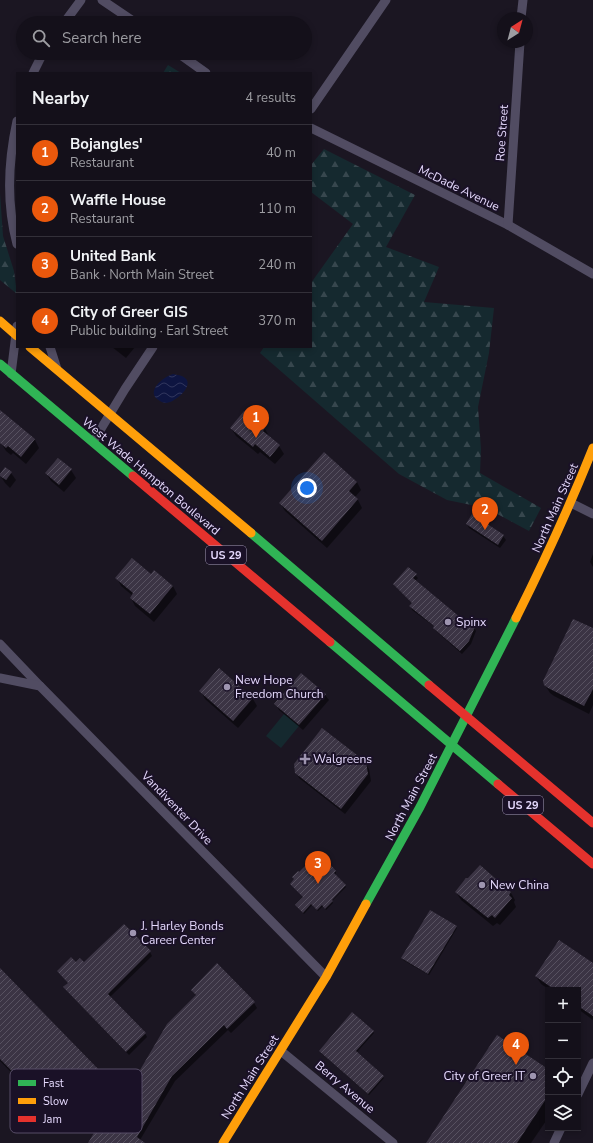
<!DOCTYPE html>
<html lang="en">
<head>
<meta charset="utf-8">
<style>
  :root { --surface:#14101a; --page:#211e27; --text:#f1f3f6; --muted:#9d9da2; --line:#333039; --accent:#ea580c }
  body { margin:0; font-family:"Nunito Sans",sans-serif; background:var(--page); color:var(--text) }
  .controls { position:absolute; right:12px; bottom:12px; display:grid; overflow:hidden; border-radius:0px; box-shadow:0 2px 6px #0003 }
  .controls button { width:36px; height:36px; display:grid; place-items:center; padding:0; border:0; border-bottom:1px solid var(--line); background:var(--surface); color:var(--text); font:20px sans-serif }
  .compass { position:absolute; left:497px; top:12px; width:36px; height:36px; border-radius:50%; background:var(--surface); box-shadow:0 2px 6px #0003; rotate:36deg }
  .you { position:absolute; left:307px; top:488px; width:14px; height:14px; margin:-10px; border:3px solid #fff; border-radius:50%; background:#1a73e8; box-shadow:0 0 0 6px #1a73e833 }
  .badge { display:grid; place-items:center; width:26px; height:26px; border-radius:50%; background:var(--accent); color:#fff; font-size:13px; font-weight:700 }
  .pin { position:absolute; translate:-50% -33px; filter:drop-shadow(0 1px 2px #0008) }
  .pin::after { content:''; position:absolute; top:21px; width:14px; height:12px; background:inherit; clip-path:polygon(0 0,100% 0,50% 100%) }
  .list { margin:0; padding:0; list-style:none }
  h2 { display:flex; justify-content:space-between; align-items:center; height:52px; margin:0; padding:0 16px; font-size:17px }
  h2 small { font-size:13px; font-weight:400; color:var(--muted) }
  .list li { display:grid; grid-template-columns:26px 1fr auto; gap:12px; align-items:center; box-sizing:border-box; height:56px; padding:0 16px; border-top:1px solid var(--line) }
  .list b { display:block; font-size:15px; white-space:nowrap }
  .list p { margin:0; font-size:13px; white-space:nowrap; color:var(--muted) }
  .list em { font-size:13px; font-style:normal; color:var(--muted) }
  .icon { flex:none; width:22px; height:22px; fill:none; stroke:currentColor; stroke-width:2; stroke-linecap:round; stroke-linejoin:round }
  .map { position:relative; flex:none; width:593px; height:1143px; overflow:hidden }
  .search { position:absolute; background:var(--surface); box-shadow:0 2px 6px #0003; left:16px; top:16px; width:296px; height:44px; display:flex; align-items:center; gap:10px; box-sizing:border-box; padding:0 14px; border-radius:22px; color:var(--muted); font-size:15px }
  .panel { position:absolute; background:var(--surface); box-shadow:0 2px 6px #0003; left:16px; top:72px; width:296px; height:276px; border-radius:0px }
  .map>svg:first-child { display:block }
  .forest { fill:url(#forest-firs) }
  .green { fill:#15292f }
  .water { fill:url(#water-waves) }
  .shadow { fill:#0007 }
  .building { fill:url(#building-hatch) }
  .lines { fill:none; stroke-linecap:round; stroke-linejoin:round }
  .street { stroke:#514c62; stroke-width:9 }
  .fast { stroke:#30b455; stroke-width:9 }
  .slow { stroke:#ff9f0a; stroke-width:9 }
  .jam { stroke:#e5322d; stroke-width:9 }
  .poi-dot { fill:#9e95b0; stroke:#1a1127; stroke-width:1.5 }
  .labels { text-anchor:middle; stroke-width:4; stroke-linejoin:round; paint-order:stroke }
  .shield { fill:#1a1127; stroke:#a89dbd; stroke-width:1 }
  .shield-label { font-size:11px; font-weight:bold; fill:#e5d9fd }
  .street-label { font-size:12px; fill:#e5d9fd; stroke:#1a1127 }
  .poi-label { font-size:12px; fill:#e5d9fd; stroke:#1a1127; text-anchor:start }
  .key { fill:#1a1127; stroke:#574d67; stroke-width:1 }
  .key-label { font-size:11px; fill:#e5d9fd }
</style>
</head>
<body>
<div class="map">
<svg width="593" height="1143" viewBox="0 0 593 1143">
  <defs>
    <pattern id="forest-firs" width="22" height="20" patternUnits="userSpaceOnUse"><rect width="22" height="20" fill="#15292f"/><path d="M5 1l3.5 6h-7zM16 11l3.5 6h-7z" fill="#37474e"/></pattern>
    <pattern id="water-waves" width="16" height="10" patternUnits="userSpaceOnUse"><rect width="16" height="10" fill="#0e1541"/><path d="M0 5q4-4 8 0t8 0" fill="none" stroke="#31365d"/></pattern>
    <pattern id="building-hatch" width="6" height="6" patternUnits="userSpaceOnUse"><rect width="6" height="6" fill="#3b3444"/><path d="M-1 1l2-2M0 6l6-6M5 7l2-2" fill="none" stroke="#575160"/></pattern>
  </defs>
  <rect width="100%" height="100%" fill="#1b1622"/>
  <g class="forest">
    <path d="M168 65 181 73H163Z"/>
    <path d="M324 149 415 195 386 247 439 267 424 302 494 308 489 353 478 407 481 449 480 473 541 508 529 531 486 508 447 500 399 474 260 353 264 347H311V283L353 224 311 192V165Z"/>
    <path d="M0 193 3 236 14 271 17 294 0 280Z"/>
  </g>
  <path class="green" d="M284 714 299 726 281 748 266 736Z"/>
  <path class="water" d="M173 374C177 375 182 375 185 378 195 386 174 403 166 403 165 403 161 402 160 401 144 392 163 377 173 374Z"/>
  <g class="shadow">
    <path d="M112 347H135L126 358Z"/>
    <path d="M244 412 265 429 269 436V437L279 446 284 454 275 464 260 452 258 454 236 436 231 428Z"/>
    <path d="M4 415 35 440 39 448 26 464 13 453 11 455 6 451 1 443 0 435V419Z"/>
    <path d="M71 470 76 478 64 492 51 481 46 473Z"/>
    <path d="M11 473 16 480 10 488 5 483 0 475Z"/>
    <path d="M357 482 361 490 355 497 358 500 362 508 327 548 285 511 281 504Z"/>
    <path d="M467 524 503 536 506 540 500 548 469 528Z"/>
    <path d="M593 554V567L590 562Z"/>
    <path d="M408 568 418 578 415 581 461 619 463 622 461 624 474 628 476 631 471 644 462 654 436 631 434 628 435 627 412 610 411 606 413 603 396 587 394 584Z"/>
    <path d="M154 571 173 586 177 594 154 622 135 606 131 598 133 596 121 586 117 578 151 575Z"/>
    <path d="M593 629V705L589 714 554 696 550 693 545 685Z"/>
    <path d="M219 670 253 699 257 706 238 728 205 699 201 691Z"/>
    <path d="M325 695 329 700 303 730 279 710 276 704Z"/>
    <path d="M365 763 369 769 371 781 345 814 299 778 296 772Z"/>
    <path d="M480 866 511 893 515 900 514 902 516 907 500 925 497 923 493 926 461 900 456 892Z"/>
    <path d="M326 867 336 871V873L335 875 346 887 332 901 333 903 326 910 323 906 318 911 312 905 304 914 297 907 304 897 293 877Z"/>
    <path d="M124 925 150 952 152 956 110 997 145 1033 147 1037 129 1055 67 991 68 983 58 971 76 963 84 964Z"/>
    <path d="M456 927 457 928 429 975 403 960V958Z"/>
    <path d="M593 964V1020L578 1009V990H550L541 984 536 976Z"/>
    <path d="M0 970 99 1071 104 1079 60 1122 0 1061Z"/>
    <path d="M192 990 254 1003 257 1008 231 1033 228 1030 175 1081 140 1140 142 1143H89L109 1124 196 996Z"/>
    <path d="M373 1032 374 1033 356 1053 384 1078 369 1095 321 1053Z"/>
    <path d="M548 1070V1118L531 1143H427Z"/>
  </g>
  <g class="building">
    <path d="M0 410 35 439 21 457 8 446 6 448 0 443Z"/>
    <path d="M244 411 265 428 263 431 280 445 270 457 255 444 253 447 230 428Z"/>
    <path d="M324 452 357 482 349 491 358 499 322 541 279 503Z"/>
    <path d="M58 458 72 469 59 485 45 473Z"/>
    <path d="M5 467 12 472 6 480 0 476V474Z"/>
    <path d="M472 514 504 535 498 545 466 524Z"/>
    <path d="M132 558 151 574 154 570 173 586 150 614 130 598 133 593 115 578Z"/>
    <path d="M408 567 417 574 413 578 461 618 458 622 475 627 469 641 460 651 433 628 434 626 409 606 412 603 393 584Z"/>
    <path d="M573 619 593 628V689L584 706 548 688 544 685 543 681Z"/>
    <path d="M219 668 253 698 233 721 199 691Z"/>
    <path d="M301 673 326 694 299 725 274 704Z"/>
    <path d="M322 728 366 762 368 774 341 809 295 773 294 764Z"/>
    <path d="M316 855 326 866 329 863 336 871 334 873 346 885 332 900 333 901 325 909 322 905 317 910 311 904 303 913 295 905 303 897 290 884 294 879 292 877 298 871 299 872Z"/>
    <path d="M480 865 511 892 509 895 512 898 495 918 492 915 488 918 455 892 466 878H468Z"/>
    <path d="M430 910 457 926 428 974 401 958Z"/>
    <path d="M124 924 151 951 108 994 146 1033 126 1052 63 987 68 983 57 971 71 957 76 962 80 958 84 962Z"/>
    <path d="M559 940 593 963V1016L578 1006V990H555L535 976Z"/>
    <path d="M217 963 255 1002 227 1029 224 1025 172 1076 137 1137 145 1143H88L102 1119 109 1123 167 1024 196 995 191 990Z"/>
    <path d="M0 968 100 1071 55 1115 0 1059Z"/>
    <path d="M352 1012 374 1031 356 1051 384 1076 368 1094 319 1051Z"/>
    <path d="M497 1035 548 1069V1096L517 1143H426Z"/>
  </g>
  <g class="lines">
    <g class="street">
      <path d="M102 0 136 23"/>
      <path d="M521 18 523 0"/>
      <path d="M64 23 81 0"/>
      <path d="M178 53 206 73"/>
      <path d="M33 73 43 53"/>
      <path d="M311 109 386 0"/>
      <path d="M17 121C8 162 6 203 17 244"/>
      <path d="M311 128 508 225 593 274"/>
      <path d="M508 225 520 42"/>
      <path d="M50 347 57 369"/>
      <path d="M11 374 17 326"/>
      <path d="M93 442 125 389 153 347"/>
      <path d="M571 503 593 514"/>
      <path d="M0 644 40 686"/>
      <path d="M0 678 40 686 326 977"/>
      <path d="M281 1051 393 1143"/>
      <path d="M578 1094 593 1063"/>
      <path d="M554 1143 561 1128"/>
    </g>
    <g class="fast">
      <path d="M0 364 133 476"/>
      <path d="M251 533 429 685"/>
      <path d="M330 642 498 784"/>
      <path d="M366 904 420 807 516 618"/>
    </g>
    <g class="slow">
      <path d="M0 321 17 336"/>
      <path d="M30 347 251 533"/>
      <path d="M516 618C544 562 570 506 593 448"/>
      <path d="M223 1143 326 977 366 904"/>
    </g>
    <g class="jam">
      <path d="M133 476 330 642"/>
      <path d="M429 685 593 823"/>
      <path d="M498 784 593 864"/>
    </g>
  </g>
  <g class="poi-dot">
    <circle cx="448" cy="622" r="4"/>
    <circle cx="227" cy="687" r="4"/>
    <path d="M303 753h4v4h4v4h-4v4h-4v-4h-4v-4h4z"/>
    <circle cx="482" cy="885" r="4"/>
    <circle cx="133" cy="933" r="4"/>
    <circle cx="533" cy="1076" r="4"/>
  </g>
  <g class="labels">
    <g class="shield">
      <rect x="206" y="546" width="40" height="18" rx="3"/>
      <rect x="503" y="796" width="40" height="18" rx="3"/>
    </g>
    <g class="shield-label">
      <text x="226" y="559">US 29</text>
      <text x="523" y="809">US 29</text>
    </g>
    <g class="street-label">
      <text transform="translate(502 133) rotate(-86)" y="4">Roe Street</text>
      <text transform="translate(459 188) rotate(26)" y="4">McDade Avenue</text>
      <text transform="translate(151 476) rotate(40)" y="4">West Wade Hampton Boulevard</text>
      <text transform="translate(555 508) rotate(-66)" y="4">North Main Street</text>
      <text transform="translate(411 797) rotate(-62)" y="4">North Main Street</text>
      <text transform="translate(177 808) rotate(46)" y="4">Vandiventer Drive</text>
      <text transform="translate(250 1077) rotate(-58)" y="4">North Main Street</text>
      <text transform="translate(345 1087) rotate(40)" y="4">Berry Avenue</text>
    </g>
    <g class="poi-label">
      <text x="456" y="626">Spinx</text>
      <text x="235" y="684">New Hope<tspan x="235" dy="14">Freedom Church</tspan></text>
      <text x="313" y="763">Walgreens</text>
      <text x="490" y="889">New China</text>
      <text x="141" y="930">J. Harley Bonds<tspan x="141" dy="14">Career Center</tspan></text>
      <text x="525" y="1080" text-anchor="end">City of Greer IT</text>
    </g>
  </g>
  <rect x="10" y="1069" width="132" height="64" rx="6" class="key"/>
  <rect x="18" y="1080" width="18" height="6" fill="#30b455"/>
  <rect x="18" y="1098" width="18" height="6" fill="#ff9f0a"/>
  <rect x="18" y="1116" width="18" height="6" fill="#e5322d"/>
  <g class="key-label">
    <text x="43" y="1087">Fast</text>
    <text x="43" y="1105">Slow</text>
    <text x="43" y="1123">Jam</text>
  </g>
</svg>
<div class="controls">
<button>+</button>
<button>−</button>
<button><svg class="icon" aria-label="locate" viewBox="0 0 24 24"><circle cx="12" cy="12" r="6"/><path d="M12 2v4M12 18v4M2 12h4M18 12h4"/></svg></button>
<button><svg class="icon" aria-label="layers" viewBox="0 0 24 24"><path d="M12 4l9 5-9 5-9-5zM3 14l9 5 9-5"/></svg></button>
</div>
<svg class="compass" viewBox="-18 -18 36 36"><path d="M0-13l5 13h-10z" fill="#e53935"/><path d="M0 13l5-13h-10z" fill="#9d9da2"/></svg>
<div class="you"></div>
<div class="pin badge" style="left:256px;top:438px">1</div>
<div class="pin badge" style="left:485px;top:530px">2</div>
<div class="pin badge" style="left:318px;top:884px">3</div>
<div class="pin badge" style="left:516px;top:1065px">4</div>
<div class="search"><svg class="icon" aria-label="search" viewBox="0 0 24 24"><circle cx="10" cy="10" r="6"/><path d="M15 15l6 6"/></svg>Search here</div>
<section class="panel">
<h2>Nearby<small>4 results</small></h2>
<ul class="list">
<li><span class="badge">1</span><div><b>Bojangles'</b><p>Restaurant</p></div><em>40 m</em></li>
<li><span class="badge">2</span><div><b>Waffle House</b><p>Restaurant</p></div><em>110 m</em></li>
<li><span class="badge">3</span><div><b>United Bank</b><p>Bank · North Main Street</p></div><em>240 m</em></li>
<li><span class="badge">4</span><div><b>City of Greer GIS</b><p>Public building · Earl Street</p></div><em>370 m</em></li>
</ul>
</section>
</div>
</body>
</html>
